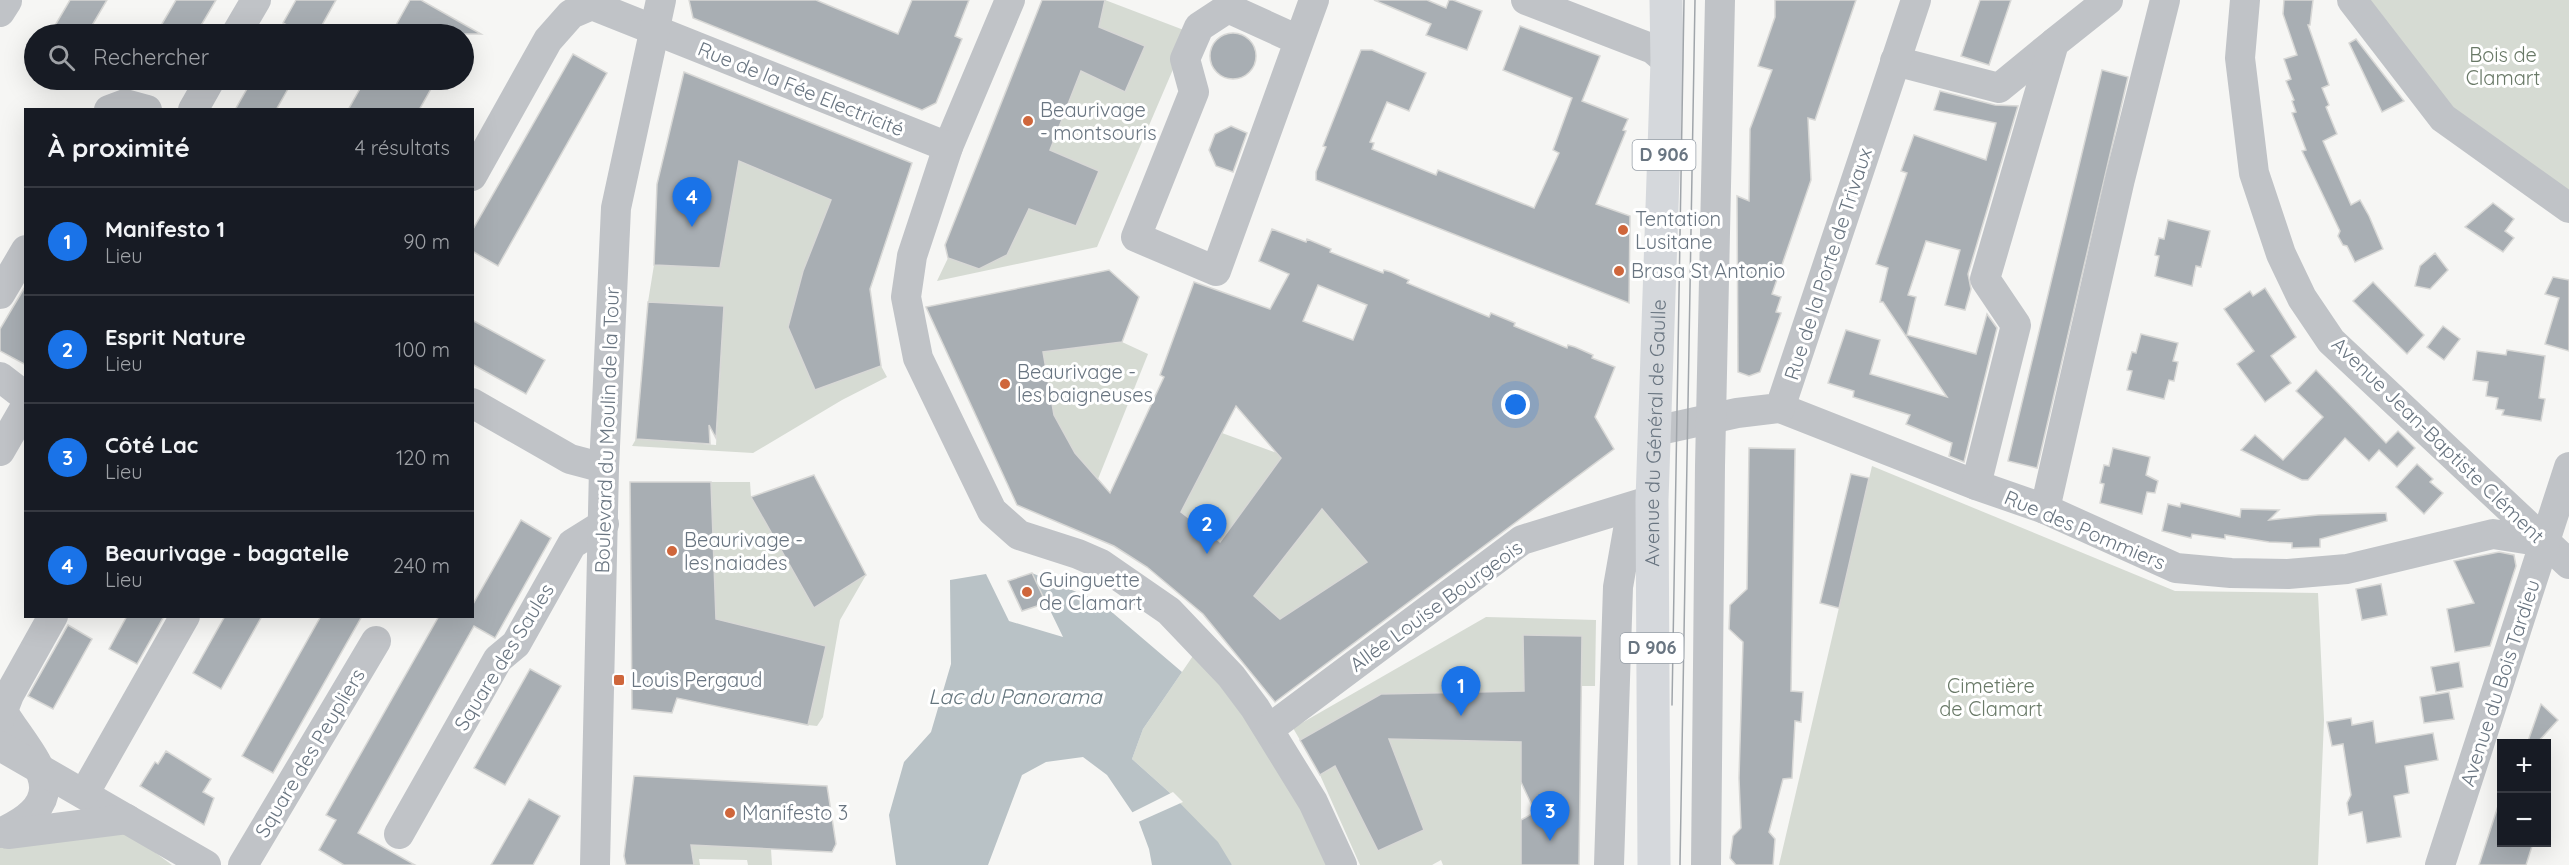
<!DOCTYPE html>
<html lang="fr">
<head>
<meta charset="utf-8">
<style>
  :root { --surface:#171b24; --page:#242831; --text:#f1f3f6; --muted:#9ea1a6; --line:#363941; --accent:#1a73e8 }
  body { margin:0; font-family:Quicksand,sans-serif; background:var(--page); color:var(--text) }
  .controls { position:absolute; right:18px; bottom:18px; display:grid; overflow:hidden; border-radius:0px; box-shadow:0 6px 24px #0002 }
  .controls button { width:54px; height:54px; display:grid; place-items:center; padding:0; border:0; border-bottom:2px solid var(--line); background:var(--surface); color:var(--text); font:30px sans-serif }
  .you { position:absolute; left:1516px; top:405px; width:21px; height:21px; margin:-15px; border:4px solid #fff; border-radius:50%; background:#1a73e8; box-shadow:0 0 0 9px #1a73e833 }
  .badge { display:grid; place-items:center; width:39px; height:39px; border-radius:50%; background:var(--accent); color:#fff; font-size:20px; font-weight:700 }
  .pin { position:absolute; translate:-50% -50px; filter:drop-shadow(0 2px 3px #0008) }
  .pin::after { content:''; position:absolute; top:32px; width:21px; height:18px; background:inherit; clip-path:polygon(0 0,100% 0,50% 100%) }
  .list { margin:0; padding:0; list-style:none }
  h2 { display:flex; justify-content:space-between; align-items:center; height:78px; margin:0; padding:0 24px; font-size:26px }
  h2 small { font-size:20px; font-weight:400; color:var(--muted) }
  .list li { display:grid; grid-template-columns:39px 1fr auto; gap:18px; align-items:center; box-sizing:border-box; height:108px; padding:0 24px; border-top:2px solid var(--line) }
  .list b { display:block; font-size:22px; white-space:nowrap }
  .list p { margin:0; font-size:20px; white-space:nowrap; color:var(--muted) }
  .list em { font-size:20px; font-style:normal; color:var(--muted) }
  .icon { flex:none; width:33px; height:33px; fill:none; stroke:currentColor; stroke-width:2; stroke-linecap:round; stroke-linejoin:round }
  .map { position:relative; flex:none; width:2569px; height:865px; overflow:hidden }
  .search { position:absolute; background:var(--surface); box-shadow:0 6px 24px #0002; left:24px; top:24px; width:450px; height:66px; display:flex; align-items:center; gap:15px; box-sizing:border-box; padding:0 21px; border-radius:33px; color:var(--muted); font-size:22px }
  .panel { position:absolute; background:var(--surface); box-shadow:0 6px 24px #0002; left:24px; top:108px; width:450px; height:510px; border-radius:0px }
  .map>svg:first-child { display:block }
  .green { fill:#d6dbd3 }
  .water { fill:#b9c2c6 }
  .pier { fill:#f6f6f4 }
  .building { fill:#a8aeb3; stroke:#d8d8d6; stroke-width:1.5; fill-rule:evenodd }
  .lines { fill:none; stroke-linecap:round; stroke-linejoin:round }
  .minor { stroke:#c0c3c7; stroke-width:30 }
  .major { stroke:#d5d8dc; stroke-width:33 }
  .tram { stroke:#a0a5aa; stroke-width:1.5 }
  .poi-dot { fill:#cf663b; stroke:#fff; stroke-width:2 }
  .labels { text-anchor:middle; stroke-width:6; stroke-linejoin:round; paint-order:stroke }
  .shield { fill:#fff; stroke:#969ea7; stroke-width:1.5 }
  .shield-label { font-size:18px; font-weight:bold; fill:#697581 }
  .park-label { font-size:20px; fill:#697967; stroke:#fff }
  .street-label { font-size:20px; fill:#697581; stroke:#fff }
  .poi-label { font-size:20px; fill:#697581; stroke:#fff; text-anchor:start }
  .water-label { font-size:21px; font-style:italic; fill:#64757d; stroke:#fff }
</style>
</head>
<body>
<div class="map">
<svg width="2569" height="865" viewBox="0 0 2569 865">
  <rect width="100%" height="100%" fill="#f6f6f4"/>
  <g class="green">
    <path d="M1105 0 1189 32 1097 247 937 281 948 258 979 269 1007 255 1029 209 1076 226 1099 171 1050 150 1081 71 1125 92 1144 46 1099 27Z"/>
    <path d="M2365 0H2569V194L2447 107Z"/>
    <path d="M739 161 831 200 788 327 815 390 881 366 887 377 842 400 753 453 632 446 636 439 716 445 724 306 648 302 654 265 720 267Z"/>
    <path d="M1122 342 1148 354 1098 479 1075 453 1054 415 1043 352Z"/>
    <path d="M1222 433 1277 453 1367 562 1280 619 1254 596 1313 521 1267 479 1220 541 1181 512Z"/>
    <path d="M1872 466 2175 591 2318 593 2324 720 2318 865H1779Z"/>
    <path d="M711 482H750L751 497 814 607 866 575 840 620 823 717 817 726 808 725 826 646 716 619Z"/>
    <path d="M1486 617 1596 620 1595 686H1581L1582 636 1524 635V691L1381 694 1300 740 1293 728Z"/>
    <path d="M1197 650 1235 694 1334 865H1232L1170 793 1132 759 1143 729Z"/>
    <path d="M1385 739 1521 742V865H1443L1441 860 1432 865H1360L1320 775Z"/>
    <path d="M121 827 172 865H0V840Z"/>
    <path d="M691 840 771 849 772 865H748L747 860 699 859 700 865H694Z"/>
  </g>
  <path class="water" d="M1032 573 1100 602 1182 672 1143 729 1132 759 1170 793 1218 842 1232 865H1152L1149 849 1139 822 1107 775 1083 757 1046 762 1022 775 988 865H896L889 815 904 762 931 732 951 664 950 580 986 574 1009 621 1063 637Z"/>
  <path class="pier" d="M1173 792 1183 802 1136 823 1129 814Z"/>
  <g class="building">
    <path d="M70 0H107L87 34H50Z"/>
    <path d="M176 0H216L196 34H156Z"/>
    <path d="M296 0H336L317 34H303L283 23Z"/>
    <path d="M410 0H421L481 34H391Z"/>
    <path d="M689 0H816L898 34 912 0H969L955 36 962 39 936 103 922 110 693 18Z"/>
    <path d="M1042 0H1105L1099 27 1145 46 1125 92 1081 71 1050 150 1099 171 1076 226 1029 209 1007 255 979 269 948 258 945 245Z"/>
    <path d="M1374 0H1427L1446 8 1449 0H1453L1482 11 1467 50 1426 35 1431 24Z"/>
    <path d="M1775 0H1856L1815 120 1808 118 1811 180 1772 294 1781 297 1776 312 1781 313 1760 372 1749 376 1738 372 1737 196 1749 201 1750 129 1772 70 1758 66 1775 17Z"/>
    <path d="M1980 0H2011L1989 65 1961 56Z"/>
    <path d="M2284 0H2313L2310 25H2308L2329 85 2322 88 2329 105 2326 107 2337 134 2323 141 2351 205 2360 200 2369 216 2383 249 2355 262 2347 246 2343 245 2338 236 2340 231 2302 151 2306 150 2292 113 2296 112 2292 101 2294 100 2286 81 2291 79 2284 59 2297 55 2283 14Z"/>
    <path d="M1520 26 1600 56 1582 101 1628 119 1623 130 1626 131 1596 204 1630 216 1629 303 1316 180V172L1326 147 1323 146 1361 50H1372L1426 73 1409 111 1387 102 1370 142 1374 143 1372 149 1436 175 1438 170 1534 208 1559 153 1553 150 1572 98 1503 70Z"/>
    <circle cx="1233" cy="56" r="23"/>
    <path d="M2356 39 2404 101 2382 112 2349 43Z"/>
    <path d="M573 54 607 73 498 266 472 251V231Z"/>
    <path d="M2102 70 2128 77 2037 468 2008 461Z"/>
    <path d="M684 72 912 163 870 289 881 366 815 390 788 327 803 271 831 200 739 161 720 268 654 265 657 184Z"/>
    <path d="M252 80H293L276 110H235Z"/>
    <path d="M365 80H436L419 110H348Z"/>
    <path d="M1940 91 1995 105 2018 106 1968 274 1971 289 1965 310 1945 305 1960 250 1926 241 1908 295 1916 297 1907 335 1976 354 1987 314 1997 328 1964 462 1949 456 1952 443 1906 424 1910 415 1853 397 1854 391 1828 383 1846 330 1880 340 1870 374 1947 397 1883 302H1880L1888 268 1876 264 1907 173 1901 171 1914 135 1986 160 1996 123 1934 110Z"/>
    <path d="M1231 126 1247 133 1233 172 1216 166 1209 150 1215 134Z"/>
    <path d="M2493 203 2514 219 2505 231 2514 238 2503 252 2465 227Z"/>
    <path d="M2168 220 2210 231 2201 267 2196 266 2192 286 2155 276 2159 256 2155 255 2159 238 2164 239Z"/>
    <path d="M1272 229 1306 242 1307 239 1331 249 1330 252 1383 273 1384 270 1391 272 1409 280 1407 283 1489 317 1491 313 1515 323 1514 326 1567 348 1568 345 1575 347 1593 355 1592 358 1615 367 1595 417 1614 449 1275 702 1203 614 1147 567 1114 546 1017 505 926 307 1109 270 1139 297 1122 342 1043 352 1054 415 1075 453 1110 493 1164 377 1160 375 1194 282 1270 309 1289 274 1259 261ZM1318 285 1367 305 1353 340 1303 321ZM1236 406 1281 458 1220 542 1181 512ZM1322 509 1367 562 1280 619 1254 596Z"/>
    <path d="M2435 253 2448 270 2430 289 2415 286 2420 266Z"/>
    <path d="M2553 277 2569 280V351L2545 344 2559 298 2545 294Z"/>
    <path d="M2373 282 2424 335 2407 354 2353 301Z"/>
    <path d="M26 285V365L0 351V329Z"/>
    <path d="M2265 288 2296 337 2271 356 2291 383 2265 402 2237 364 2254 351 2224 309 2250 291 2253 296Z"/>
    <path d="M648 302 724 306 716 438 709 425 710 444 636 439Z"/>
    <path d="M472 320 545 360 526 394 472 364Z"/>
    <path d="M2443 326 2460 339 2444 360 2427 347Z"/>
    <path d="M2141 334 2178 343 2173 361 2178 362 2174 381 2169 380 2164 399 2127 390 2132 371 2127 370 2132 352 2136 353Z"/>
    <path d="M2507 350 2545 356 2539 398 2545 399 2541 421 2502 415 2504 410 2496 409 2498 398 2486 396 2488 382 2473 380 2477 351 2506 355Z"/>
    <path d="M2316 370 2386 443 2398 431 2415 448 2397 467 2379 450 2369 461 2345 438 2308 480H2302L2241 450 2255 435 2283 460 2323 417 2296 391Z"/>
    <path d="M1749 448 1795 449 1791 691 1803 692 1801 722 1795 721 1792 778 1783 779 1769 832 1775 839 1773 865H1736L1730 858 1733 836 1741 828 1739 778 1743 642 1729 629 1730 605 1747 589Z"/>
    <path d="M2113 448 2150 457 2146 475 2158 481 2155 493 2147 492 2142 514 2100 503 2104 484 2100 483 2104 465 2109 466Z"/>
    <path d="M2417 464 2433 479 2430 482 2443 493 2424 514 2396 487Z"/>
    <path d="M1851 474 1869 478 1839 608 1820 603Z"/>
    <path d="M814 475 866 575 814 608 751 497Z"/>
    <path d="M630 482H711L716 619 826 646 808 725 677 698 672 713 632 709Z"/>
    <path d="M2181 503 2240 517 2241 509 2279 510 2269 520 2318 515 2386 513 2387 521 2320 539V547L2292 548V543L2269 542 2225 535V539L2192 534 2191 538 2162 531 2168 504 2180 507Z"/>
    <path d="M521 520 551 538 495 638 474 626 358 833 415 865H344L319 850 336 820 326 815 439 616H472V606Z"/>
    <path d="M2499 552 2514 555 2516 566 2490 646 2455 652 2447 609 2474 603 2454 561Z"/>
    <path d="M1032 573 1046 603 1022 611 1008 581Z"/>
    <path d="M2381 584 2387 615 2362 620 2356 589Z"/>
    <path d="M127 616H164L137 664 109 649Z"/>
    <path d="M225 616H262L221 689 193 673Z"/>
    <path d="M321 616H362L273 773 242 756Z"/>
    <path d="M68 625 92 639 53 709 28 696Z"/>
    <path d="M1523 635 1582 636 1579 865H1521V820L1535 812 1521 782V742L1389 739 1424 830 1378 851 1335 766 1320 775 1300 740 1381 694 1524 691Z"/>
    <path d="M2459 662 2463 687 2436 692 2431 667Z"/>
    <path d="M530 669 561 686 505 785 474 768Z"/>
    <path d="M2449 692 2454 719 2424 723 2420 697Z"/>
    <path d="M2541 704 2558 720 2536 744H2527Z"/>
    <path d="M2351 718 2352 725 2373 721 2376 743 2433 733 2438 760 2405 766 2409 793 2394 796 2401 837 2367 843 2362 812 2349 815 2347 803 2351 795 2343 744 2332 746 2327 722Z"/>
    <path d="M166 751 211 779 203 792 214 798 204 825 140 786 155 762 158 764Z"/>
    <path d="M634 776 827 786 836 844 832 852 691 845 694 865H626L624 856Z"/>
    <path d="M529 799 560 816 533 865H491Z"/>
    <path d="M2498 806 2502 807V843H2533L2526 865H2479Z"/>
  </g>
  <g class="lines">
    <g class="minor">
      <path d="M1010 0 948 147 912 256 906 297 918 358 992 511 1019 535 1078 554 1101 564 1169 611 1231 676 1255 708 1313 802 1342 865"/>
      <path d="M1526 0 1653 49 1667 61"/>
      <path d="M2245 0 2240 58 2254 173 2281 254 2302 298 2331 341 2569 564"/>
      <path d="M2352 0 2443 118 2569 208"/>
      <path d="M0 12 7 1"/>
      <path d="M236 34 256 0"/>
      <path d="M1298 40 1228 8 1199 27 1185 59 1194 92 1136 237 1216 271 1314 0"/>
      <path d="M1895 61 1999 88 2054 43"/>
      <path d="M109 110 125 104 147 110"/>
      <path d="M193 110 210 80"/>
      <path d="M472 176 548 40 571 14 592 5 948 147"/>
      <path d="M0 294 26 250"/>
      <path d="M0 377 26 397"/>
      <path d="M472 403 570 459 604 468"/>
      <path d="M1780 408 1976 485 2045 509 2176 568 2231 573 2288 574 2347 569 2493 534 2545 542"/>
      <path d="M1655 431 1737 413 1780 408 1916 0"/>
      <path d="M0 451 26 406"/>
      <path d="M1976 485 2016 325 1985 279 2054 43 2108 0"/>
      <path d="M2045 509 2120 179 2165 0"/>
      <path d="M0 707C30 758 82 797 0 833"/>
      <path d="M0 718 9 695 53 616"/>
      <path d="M1269 729 1522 540 1652 500"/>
      <path d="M0 746 206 865"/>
      <path d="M84 794 185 616"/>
      <path d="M8 834 127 819"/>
      <path d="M399 834 498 659 516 644 572 544 604 524"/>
      <path d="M243 865 376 641"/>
      <path d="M595 865 604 468 616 208 661 0"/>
      <path d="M1609 865 1618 587 1628 530 1652 500"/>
      <path d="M1706 865 1710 466 1720 0"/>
      <path d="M2440 865 2569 467"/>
    </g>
    <path class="major" id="s1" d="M1654 865 1652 500 1667 61 1666 0"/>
    <g class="tram">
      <path d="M1672 705 1684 0"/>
      <path d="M1680 865 1695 0"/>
    </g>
  </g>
  <g class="poi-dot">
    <circle cx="1028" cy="121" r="6"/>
    <circle cx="1623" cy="230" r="6"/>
    <circle cx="1619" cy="271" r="6"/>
    <circle cx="1005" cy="384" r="6"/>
    <circle cx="672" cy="551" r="6"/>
    <circle cx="1027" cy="592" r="6"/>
    <rect x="613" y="674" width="12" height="12" rx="3"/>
    <circle cx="730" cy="813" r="6"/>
  </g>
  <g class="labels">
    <g class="shield">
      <rect x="1632.5" y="140" width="63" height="30" rx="4.5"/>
      <rect x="1620.5" y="633" width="63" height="30" rx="4.5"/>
    </g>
    <g class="shield-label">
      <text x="1664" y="161">D 906</text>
      <text x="1652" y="654">D 906</text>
    </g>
    <g class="park-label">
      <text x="2503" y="62">Bois de<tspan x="2503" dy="23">Clamart</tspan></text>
      <text x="1991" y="693">Cimetière<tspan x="1991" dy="23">de Clamart</tspan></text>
    </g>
    <g class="street-label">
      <text transform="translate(801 89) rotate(22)" y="7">Rue de la Fée Electricité</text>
      <text transform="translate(1828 264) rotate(-72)" y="7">Rue de la Porte de Trivaux</text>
      <text transform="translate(607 430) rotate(-88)" y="7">Boulevard du Moulin de la Tour</text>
      <text dy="7" stroke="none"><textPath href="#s1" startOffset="432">Avenue du Général de Gaulle</textPath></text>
      <text transform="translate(2438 440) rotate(44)" y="7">Avenue Jean-Baptiste Clément</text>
      <text transform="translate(2085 530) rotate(23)" y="7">Rue des Pommiers</text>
      <text transform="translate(1436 606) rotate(-36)" y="7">Allée Louise Bourgeois</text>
      <text transform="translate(504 657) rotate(-58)" y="7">Square des Saules</text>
      <text transform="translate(2500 683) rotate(-72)" y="7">Avenue du Bois Tardieu</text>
      <text transform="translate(310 753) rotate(-59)" y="7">Square des Peupliers</text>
    </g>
    <g class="poi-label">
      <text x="1040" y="117">Beaurivage<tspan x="1040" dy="23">- montsouris</tspan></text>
      <text x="1635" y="226">Tentation<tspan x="1635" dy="23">Lusitane</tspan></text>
      <text x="1631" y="278">Brasa St Antonio</text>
      <text x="1017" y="379">Beaurivage -<tspan x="1017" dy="23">les baigneuses</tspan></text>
      <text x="684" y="547">Beaurivage -<tspan x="684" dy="23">les naiades</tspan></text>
      <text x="1039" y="587">Guinguette<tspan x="1039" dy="23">de Clamart</tspan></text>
      <text x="631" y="687">Louis Pergaud</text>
      <text x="742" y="820">Manifesto 3</text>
    </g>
    <g class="water-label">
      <text x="1015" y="704">Lac du Panorama</text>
    </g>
  </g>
</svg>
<div class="controls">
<button>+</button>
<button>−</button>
</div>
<div class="you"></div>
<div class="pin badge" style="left:1461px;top:716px">1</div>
<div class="pin badge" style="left:1207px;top:554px">2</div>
<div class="pin badge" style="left:1550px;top:841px">3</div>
<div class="pin badge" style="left:692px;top:227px">4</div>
<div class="search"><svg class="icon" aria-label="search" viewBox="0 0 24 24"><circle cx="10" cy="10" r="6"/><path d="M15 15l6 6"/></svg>Rechercher</div>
<section class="panel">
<h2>À proximité<small>4 résultats</small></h2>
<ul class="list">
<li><span class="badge">1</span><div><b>Manifesto 1</b><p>Lieu</p></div><em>90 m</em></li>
<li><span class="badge">2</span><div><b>Esprit Nature</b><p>Lieu</p></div><em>100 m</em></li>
<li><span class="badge">3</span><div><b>Côté Lac</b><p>Lieu</p></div><em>120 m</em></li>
<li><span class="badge">4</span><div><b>Beaurivage - bagatelle</b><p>Lieu</p></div><em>240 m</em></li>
</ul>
</section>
</div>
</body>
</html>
